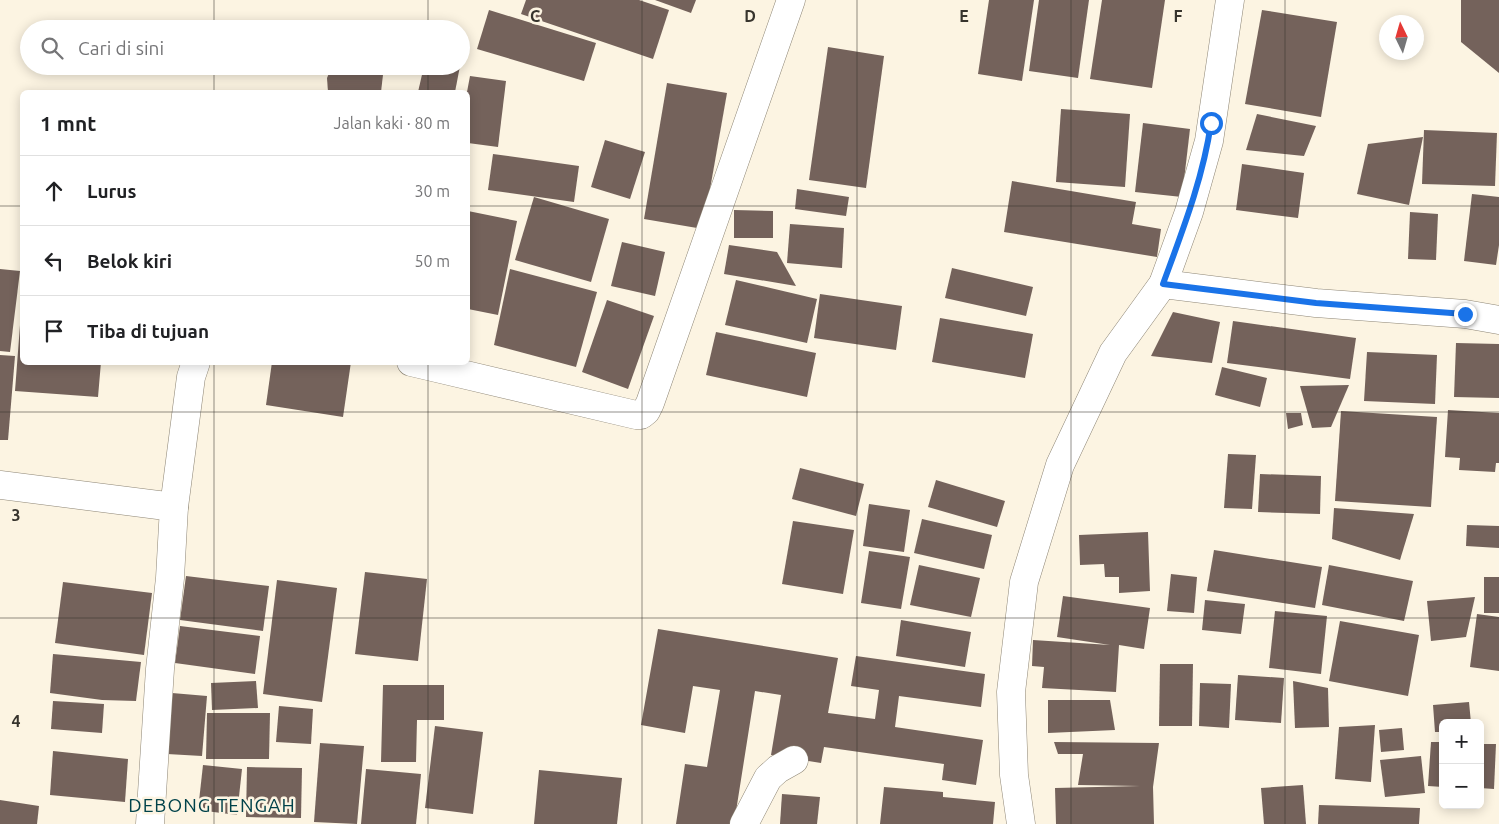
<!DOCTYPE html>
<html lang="id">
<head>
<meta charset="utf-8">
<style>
  :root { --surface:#fff; --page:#f6f6f6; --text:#202124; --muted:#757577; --line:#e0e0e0 }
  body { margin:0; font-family:Ubuntu,sans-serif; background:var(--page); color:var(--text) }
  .controls { position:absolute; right:15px; bottom:15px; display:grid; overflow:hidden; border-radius:8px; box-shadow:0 2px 12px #0003 }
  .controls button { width:45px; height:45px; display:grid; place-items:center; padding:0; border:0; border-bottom:1px solid var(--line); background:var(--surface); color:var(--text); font:25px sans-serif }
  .compass { position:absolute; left:1379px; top:15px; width:45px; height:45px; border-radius:50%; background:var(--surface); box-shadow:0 2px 12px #0003; rotate:355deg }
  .stop { position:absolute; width:15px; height:15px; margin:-11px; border:4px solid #1a73e8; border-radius:50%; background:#fff }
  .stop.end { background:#1a73e8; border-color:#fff; box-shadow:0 1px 5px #0008 }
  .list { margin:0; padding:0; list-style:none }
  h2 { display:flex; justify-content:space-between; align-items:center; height:65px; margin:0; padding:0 20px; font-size:21px }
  h2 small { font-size:16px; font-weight:400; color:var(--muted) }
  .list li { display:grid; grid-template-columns:32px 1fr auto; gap:15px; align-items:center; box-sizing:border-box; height:70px; padding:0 20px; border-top:1px solid var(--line) }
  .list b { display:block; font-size:19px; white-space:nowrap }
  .list em { font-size:16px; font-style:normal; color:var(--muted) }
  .icon { flex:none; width:28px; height:28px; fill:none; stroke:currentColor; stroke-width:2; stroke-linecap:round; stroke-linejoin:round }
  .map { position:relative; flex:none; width:1499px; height:824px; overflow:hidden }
  .search { position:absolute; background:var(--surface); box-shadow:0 2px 12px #0003; left:20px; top:20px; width:450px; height:55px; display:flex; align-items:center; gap:12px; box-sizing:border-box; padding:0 18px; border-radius:28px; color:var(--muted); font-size:19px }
  .panel { position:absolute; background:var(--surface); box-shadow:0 2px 12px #0003; left:20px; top:90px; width:450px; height:275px; border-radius:8px }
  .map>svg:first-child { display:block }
  .building { fill:#74625b }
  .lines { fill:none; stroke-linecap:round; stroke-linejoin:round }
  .street-casing { stroke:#8e8676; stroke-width:29 }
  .street { stroke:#fff; stroke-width:28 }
  .route { stroke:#1a73e8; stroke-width:6 }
  .grid { fill:none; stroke:#37342d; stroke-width:1; stroke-opacity:0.55 }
  .labels { text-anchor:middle; stroke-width:5; stroke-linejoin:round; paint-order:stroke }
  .quarter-label { font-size:19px; letter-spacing:1px; fill:#00424a; stroke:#fcf4e2 }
  .grid-label { font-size:16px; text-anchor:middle; font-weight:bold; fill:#37342d; stroke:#fcf4e2; stroke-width:5; stroke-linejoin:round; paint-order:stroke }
</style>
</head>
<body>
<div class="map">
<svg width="1499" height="824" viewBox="0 0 1499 824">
  <rect width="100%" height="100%" fill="#fcf4e2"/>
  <g class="building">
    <path d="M526 0H639L669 10 653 59 521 14Z"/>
    <path d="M655 0H696L691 13Z"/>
    <path d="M989 0H1034L1022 81 978 74Z"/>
    <path d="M1039 0H1089L1078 78 1029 71Z"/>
    <path d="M1102 0H1165L1152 88 1090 79Z"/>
    <path d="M1461 0H1499V73L1461 42Z"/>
    <path d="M489 10 596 43 584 81 477 49Z"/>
    <path d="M1262 10 1337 22 1321 117 1245 104Z"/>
    <path d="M349 22 379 28 378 29H346Z"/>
    <path d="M828 47 884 56 866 188 809 180Z"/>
    <path d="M332 66H384L381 92H328L327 78Z"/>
    <path d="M424 66H460L455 92H418Z"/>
    <path d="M470 76 506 81 498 147 468 143 467 92Z"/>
    <path d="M667 83 727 93 703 229 644 219Z"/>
    <path d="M1061 109 1130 114 1125 187 1056 182Z"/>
    <path d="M1257 114 1316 126 1304 156 1246 150Z"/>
    <path d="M1143 123 1190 129 1182 197 1135 192Z"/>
    <path d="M1424 130 1497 133 1495 186 1422 184Z"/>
    <path d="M1423 137 1409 205 1357 194 1368 144Z"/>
    <path d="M605 140 645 152 630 199 591 187Z"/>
    <path d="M493 154 579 166 574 202 488 190Z"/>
    <path d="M1242 164 1304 173 1298 218 1236 210Z"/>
    <path d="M1012 181 1136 202 1132 224 1161 229 1157 257 1004 232Z"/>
    <path d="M797 189 849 197 846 216 795 209Z"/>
    <path d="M1472 194 1499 197V245L1496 265 1464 261Z"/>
    <path d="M534 197 609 219 591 282 515 260Z"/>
    <path d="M734 210 773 211V238H734Z"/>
    <path d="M468 211 517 221 498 315 468 309Z"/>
    <path d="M1410 212 1438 214 1436 260 1408 259Z"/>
    <path d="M790 224 844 228 842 268 787 263Z"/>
    <path d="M622 242 665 252 655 296 611 286Z"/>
    <path d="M729 245 777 252 796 286 724 274Z"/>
    <path d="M952 268 1033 287 1026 316 945 298Z"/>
    <path d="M0 269 20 271 10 352 0 351Z"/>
    <path d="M510 269 597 292 576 367 494 345Z"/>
    <path d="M736 280 817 299 807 343 725 325Z"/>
    <path d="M820 294 902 306 896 350 814 338Z"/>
    <path d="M607 300 654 316 628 389 582 372Z"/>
    <path d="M21 312H22V362H101L98 397 15 391Z"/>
    <path d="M1173 312 1220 322 1212 363 1151 356Z"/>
    <path d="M940 318 1033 334 1025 378 932 362Z"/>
    <path d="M1233 321 1356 338 1350 379 1227 363Z"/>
    <path d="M716 332 816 353 807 397 706 375Z"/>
    <path d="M1456 343 1499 344V398L1454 397Z"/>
    <path d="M1367 352 1437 355 1435 404 1364 401Z"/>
    <path d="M0 355 15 356 8 440H0Z"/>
    <path d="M272 362H351L343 417 266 405Z"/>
    <path d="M1222 367 1267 378 1260 407 1215 395Z"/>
    <path d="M1349 385 1331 427 1312 428 1300 386Z"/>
    <path d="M1448 410 1499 413V463H1496L1495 472 1459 470 1460 458 1445 457Z"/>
    <path d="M1341 411 1437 417 1431 507 1335 501Z"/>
    <path d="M1286 413H1301L1303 425 1288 429Z"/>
    <path d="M1228 454 1256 455 1252 509 1224 508Z"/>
    <path d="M800 468 864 484 856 516 792 499Z"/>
    <path d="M1260 474 1321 476 1320 514 1258 512Z"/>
    <path d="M936 480 1005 501 997 527 928 507Z"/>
    <path d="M869 504 910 510 904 552 863 546Z"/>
    <path d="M1334 508 1414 514 1400 560 1332 539Z"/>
    <path d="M922 519 992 535 984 569 914 553Z"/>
    <path d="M793 521 854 530 843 594 782 584Z"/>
    <path d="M1467 525 1499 526V548L1466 546Z"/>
    <path d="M1148 532 1150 591 1119 593V577H1105L1104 564 1080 565 1079 535Z"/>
    <path d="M1214 550 1322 567 1315 608 1207 591Z"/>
    <path d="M869 551 910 557 901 609 861 603Z"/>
    <path d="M919 565 980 578 971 617 910 605Z"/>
    <path d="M1329 565 1413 581 1404 621 1322 605Z"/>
    <path d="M365 572 427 579 418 661 355 654Z"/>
    <path d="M1171 574 1197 577 1194 613 1167 611Z"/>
    <path d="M186 576 269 586 263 631 180 620Z"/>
    <rect x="1484" y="577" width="15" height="36"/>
    <path d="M277 580 337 588 322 702 263 694Z"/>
    <path d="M63 582 152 593 144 655 55 643Z"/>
    <path d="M1063 596 1150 608 1144 649 1119 645 1116 692 1042 688 1044 667 1032 666 1033 640 1110 645 1057 637Z"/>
    <path d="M1475 597 1466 637 1431 641 1427 601Z"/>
    <path d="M1205 600 1245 604 1241 634 1202 630Z"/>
    <path d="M1275 611 1327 616 1321 674 1269 668Z"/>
    <path d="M1477 614 1499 617V671L1470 667Z"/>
    <path d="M901 620 971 632 965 667 896 656Z"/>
    <path d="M1340 621 1419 635 1408 696 1329 681Z"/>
    <path d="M180 626 260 636 255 674 175 663Z"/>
    <path d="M658 629 838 658 828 713 875 719 879 690 851 686 856 656 985 674 981 707 899 696 895 727 983 740 976 785 942 780 944 764 824 747 821 763 771 755 781 695 755 691 734 824H676L685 764 707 767 720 690 693 686 685 733 641 725Z"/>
    <path d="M53 654 141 662 136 701 102 700 50 693Z"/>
    <path d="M1160 664H1193L1192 726H1159Z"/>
    <path d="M1238 675 1284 678 1281 723 1235 720Z"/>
    <path d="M256 681 258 708 212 710 211 683Z"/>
    <path d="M1293 681 1328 688 1329 727 1295 728Z"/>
    <path d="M1200 683 1231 684 1229 728 1199 726Z"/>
    <path d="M383 685H444V720H417L416 762H381Z"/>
    <path d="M172 693 207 696 202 756 167 754Z"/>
    <path d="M1048 700H1110L1115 730 1048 733Z"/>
    <path d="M53 701 104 704 102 733 51 729Z"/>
    <path d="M1469 702 1471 723H1443V732H1435L1433 705Z"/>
    <path d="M279 706 313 709 311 744 276 742Z"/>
    <path d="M207 713H270L269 759H206Z"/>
    <path d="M1375 725 1371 782 1335 779 1339 727Z"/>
    <path d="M435 726 483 732 473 814 425 808Z"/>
    <path d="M1402 728 1404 750 1381 752 1379 730Z"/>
    <path d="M1054 742 1159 743 1153 787 1154 824H1056L1055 788 1140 786 1078 785 1083 754H1058Z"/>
    <path d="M1431 742H1443V787L1428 786Z"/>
    <path d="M320 743 364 746 357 824 314 822Z"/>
    <path d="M1480 744H1496L1494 789 1480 788Z"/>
    <path d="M53 751 128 759 125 802 50 795Z"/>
    <path d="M1421 756 1425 793 1385 797 1380 760Z"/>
    <path d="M203 765 242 769 237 815 198 810Z"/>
    <path d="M247 767 302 768 301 818 246 817Z"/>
    <path d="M366 769 421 774 416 824H361Z"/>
    <path d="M539 770 622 778 617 824H534Z"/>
    <path d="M1303 785 1306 824H1264L1261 788Z"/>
    <path d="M884 787 943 792V797L995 802 993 824H880Z"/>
    <path d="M782 794 820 797 817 824H780Z"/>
    <path d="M0 800 39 806 37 824H0Z"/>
    <path d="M1319 805 1420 808 1419 824H1318Z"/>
  </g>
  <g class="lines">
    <g class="street-casing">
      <g id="street">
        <path d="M1163 284 1316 303 1465 314 1499 320"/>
        <path d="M411 362 636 415H641L646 411 650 403 791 0"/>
        <path d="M0 485 174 507 170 578 160 669 150 824"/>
        <path d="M174 507 191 377 196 362"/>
        <path d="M744 824 768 778 778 769 794 760"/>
        <path d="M1021 824 1014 775 1011 692 1024 582 1060 465 1113 353 1163 284 1189 212 1209 141 1230 0"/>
      </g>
    </g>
    <use href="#street" class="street"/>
  </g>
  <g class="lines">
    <path class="route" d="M1211 123C1203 179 1182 232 1163 284L1316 303 1465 314"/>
  </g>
  <path class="grid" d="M214 0V29M428 0V29M642 0V824M857 0V824M1071 0V824M1285 0V824M214 66V92M428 66V92M0 206H22M468 206H1499M214 362V824M428 362V824M0 412H1499M0 618H1499"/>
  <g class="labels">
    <g class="quarter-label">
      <text x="212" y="812">DEBONG TENGAH</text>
    </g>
  </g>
  <g class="grid-label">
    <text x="535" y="22">C</text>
    <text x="750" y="22">D</text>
    <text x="964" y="22">E</text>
    <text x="1178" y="22">F</text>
    <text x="16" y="521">3</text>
    <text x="16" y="727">4</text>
  </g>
</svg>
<div class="controls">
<button>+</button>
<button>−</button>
</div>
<svg class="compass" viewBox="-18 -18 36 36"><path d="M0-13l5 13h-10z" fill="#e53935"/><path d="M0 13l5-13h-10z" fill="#757577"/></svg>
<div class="stop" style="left:1211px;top:123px"></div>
<div class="stop end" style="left:1465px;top:314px"></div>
<div class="search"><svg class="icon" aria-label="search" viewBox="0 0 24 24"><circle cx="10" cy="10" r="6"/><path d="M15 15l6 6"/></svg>Cari di sini</div>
<section class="panel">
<h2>1 mnt<small>Jalan kaki · 80 m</small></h2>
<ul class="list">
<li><svg class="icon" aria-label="ahead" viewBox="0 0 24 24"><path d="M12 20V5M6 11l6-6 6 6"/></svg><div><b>Lurus</b></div><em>30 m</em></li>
<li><svg class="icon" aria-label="left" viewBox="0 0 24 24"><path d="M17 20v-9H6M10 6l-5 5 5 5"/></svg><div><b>Belok kiri</b></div><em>50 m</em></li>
<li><svg class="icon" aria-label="arrive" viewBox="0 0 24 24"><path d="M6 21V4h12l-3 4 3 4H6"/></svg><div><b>Tiba di tujuan</b></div></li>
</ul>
</section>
</div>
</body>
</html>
